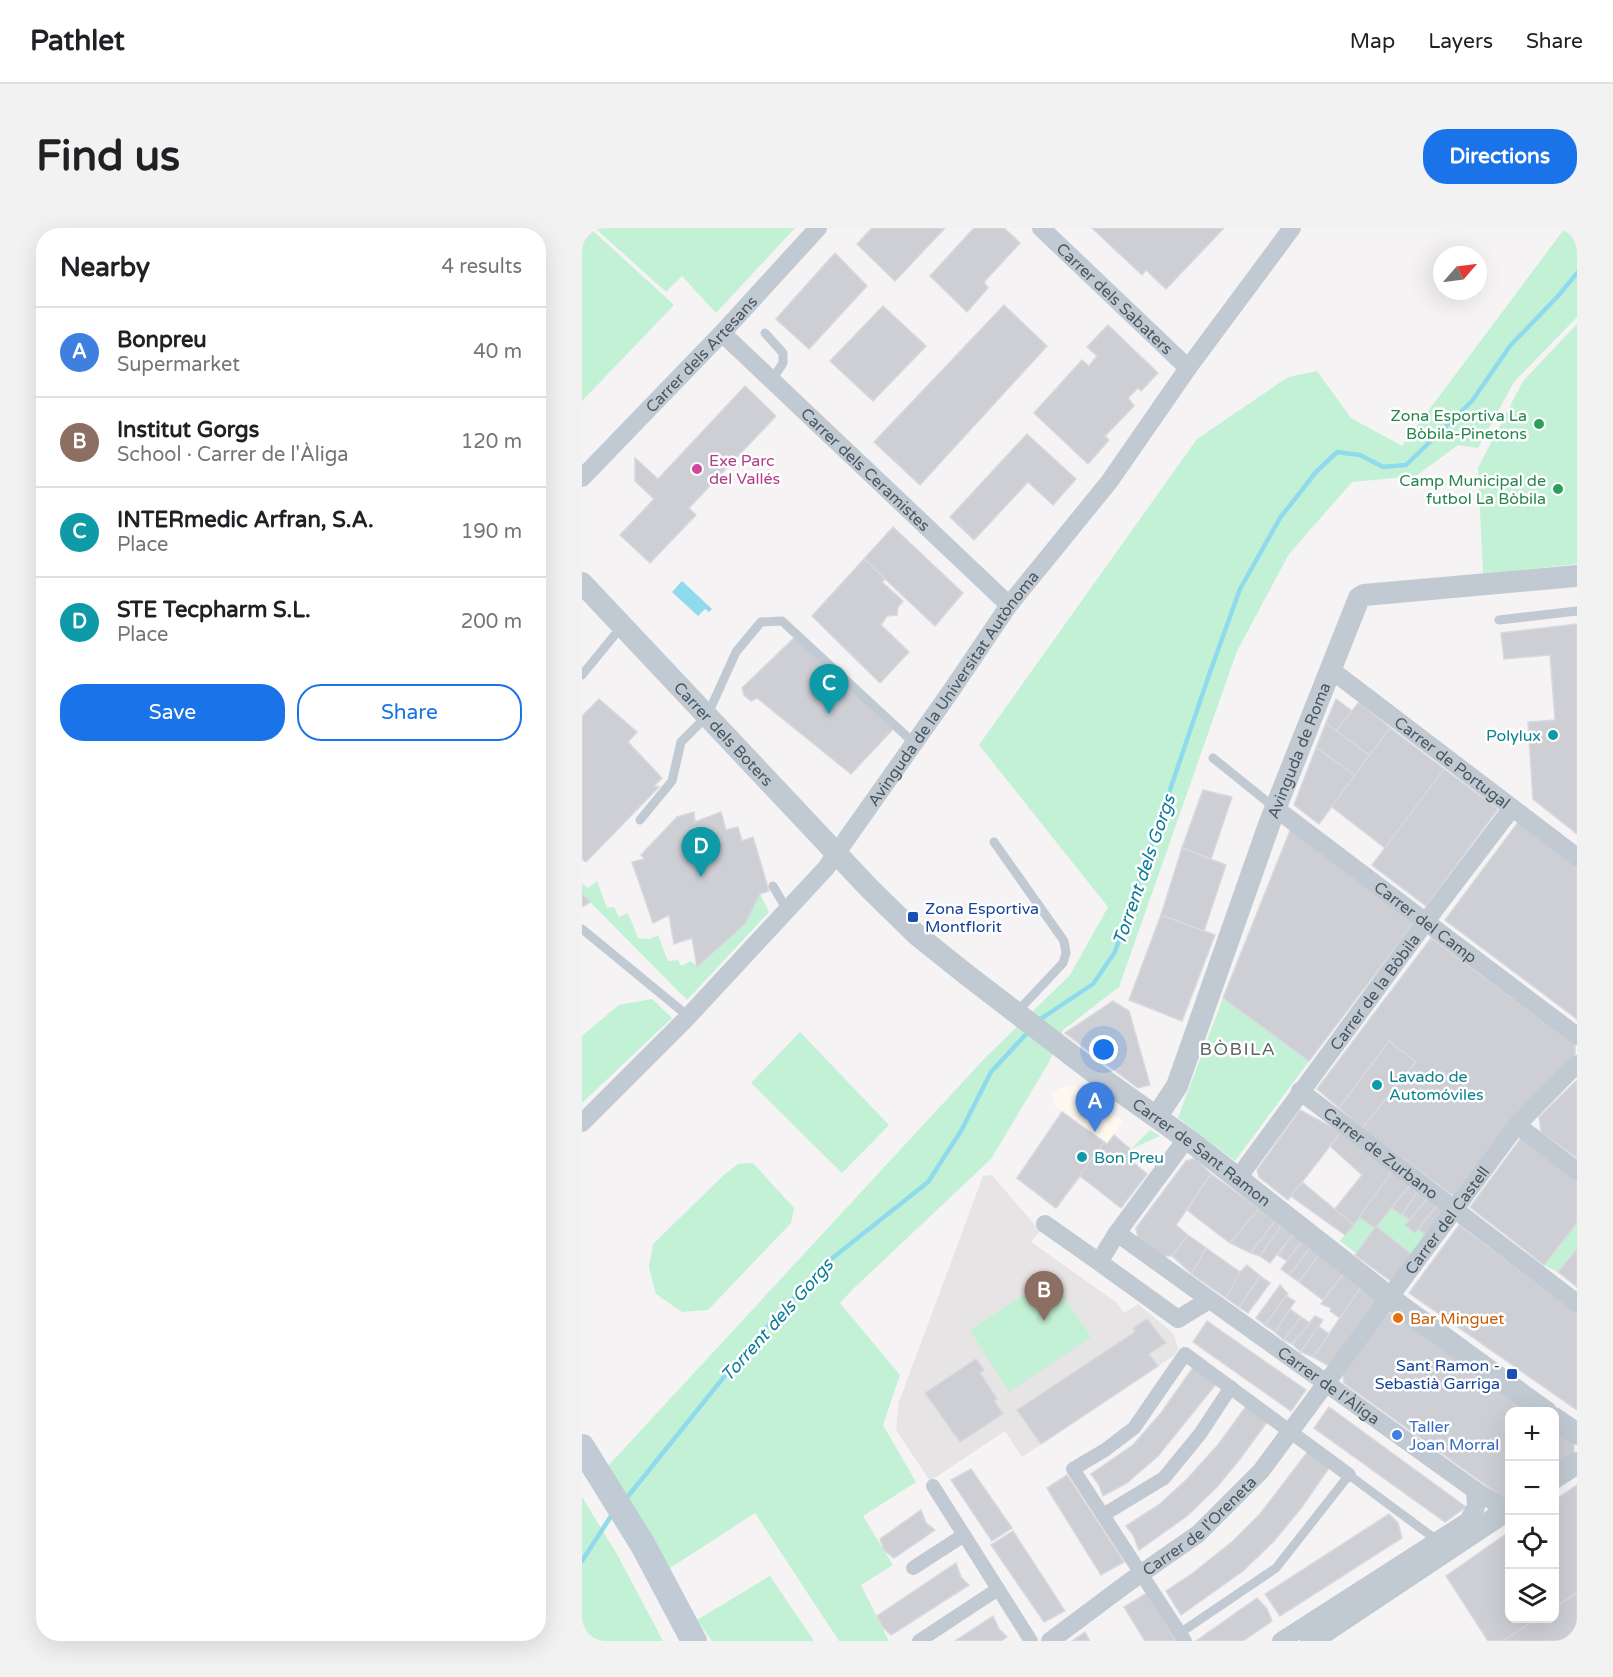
<!DOCTYPE html>
<html lang="en">
<head>
<meta charset="utf-8">
<style>
  :root { --surface:#fff; --page:#f2f2f2; --text:#202124; --muted:#757577; --line:#e0e0e0; --accent:#1a73e8 }
  body { margin:0; font-family:"Varela Round",sans-serif; background:var(--page); color:var(--text) }
  .controls { position:absolute; right:18px; bottom:18px; display:grid; overflow:hidden; border-radius:12px; box-shadow:0 6px 24px #0002 }
  .controls button { width:54px; height:54px; display:grid; place-items:center; padding:0; border:0; border-bottom:2px solid var(--line); background:var(--surface); color:var(--text); font:30px sans-serif }
  .compass { position:absolute; left:851px; top:18px; width:54px; height:54px; border-radius:50%; background:var(--surface); box-shadow:0 6px 24px #0002; rotate:62deg }
  .you { position:absolute; left:522px; top:822px; width:21px; height:21px; margin:-15px; border:4px solid #fff; border-radius:50%; background:#1a73e8; box-shadow:0 0 0 9px #1a73e833 }
  .badge { display:grid; place-items:center; width:39px; height:39px; border-radius:50%; background:var(--accent); color:#fff; font-size:20px; font-weight:700 }
  .pin { position:absolute; translate:-50% -50px; filter:drop-shadow(0 2px 3px #0008) }
  .pin::after { content:''; position:absolute; top:32px; width:21px; height:18px; background:inherit; clip-path:polygon(0 0,100% 0,50% 100%) }
  .list { margin:0; padding:0; list-style:none }
  h2 { display:flex; justify-content:space-between; align-items:center; height:78px; margin:0; padding:0 24px; font-size:26px }
  h2 small { font-size:20px; font-weight:400; color:var(--muted) }
  .list li { display:grid; grid-template-columns:39px 1fr auto; gap:18px; align-items:center; box-sizing:border-box; height:90px; padding:0 24px; border-top:2px solid var(--line) }
  .list b { display:block; font-size:22px; white-space:nowrap }
  .list p { margin:0; font-size:20px; white-space:nowrap; color:var(--muted) }
  .list em { font-size:20px; font-style:normal; color:var(--muted) }
  .actions { display:flex; gap:12px; padding:18px 24px }
  .actions a { flex:1; padding:14px 0; border:2px solid var(--accent); border-radius:24px; text-align:center; font-size:21px; color:var(--accent) }
  .actions .main { background:var(--accent); color:#fff }
  .icon { flex:none; width:33px; height:33px; fill:none; stroke:currentColor; stroke-width:2; stroke-linecap:round; stroke-linejoin:round }
  .map { position:relative; flex:none; width:995px; height:1413px; overflow:hidden; border-radius:24px }
  header { display:flex; align-items:center; gap:36px; box-sizing:border-box; height:84px; padding:0 30px; background:var(--surface); border-bottom:2px solid var(--line) }
  header strong { font-size:28px }
  nav { display:flex; gap:33px; margin-inline-start:auto; font-size:21px }
  .intro { display:flex; align-items:center; justify-content:space-between; box-sizing:border-box; height:144px; padding:0 36px }
  h1 { margin:0; font-size:42px }
  .button { padding:15px 27px; border-radius:24px; background:var(--accent); color:#fff; font-size:21px; font-weight:700 }
  main { display:flex; gap:36px; padding:0 36px }
  aside { flex:1; background:var(--surface); border-radius:24px; box-shadow:0 6px 24px #0002 }
  .map>svg:first-child { display:block }
  .commercial { fill:#fdf9ef }
  .education { fill:#e6e4e5 }
  .green { fill:#c3f1d5 }
  .water { fill:#90daee }
  .lines { fill:none; stroke-linecap:round; stroke-linejoin:round }
  .stream { stroke:#90daee; stroke-width:4.5 }
  .building { fill:#cdcfd5; stroke:#d7d9de; stroke-width:1.5 }
  .service { stroke:#c1cad2; stroke-width:9 }
  .pedestrian { stroke:#c1cad2; stroke-width:14 }
  .minor { stroke:#c1cad2; stroke-width:18 }
  .tertiary { stroke:#c1cad2; stroke-width:22 }
  .secondary { stroke:#c1cbd6; stroke-width:26 }
  .leisure-dot { fill:#2e9e5b; stroke:#fff; stroke-width:2 }
  .hotel-dot { fill:#d1479c; stroke:#fff; stroke-width:2 }
  .culture-dot { fill:#0f9aa8; stroke:#fff; stroke-width:2 }
  .transit-dot { fill:#1a4fb4; stroke:#fff; stroke-width:2 }
  .food-dot { fill:#e8710a; stroke:#fff; stroke-width:2 }
  .shop-dot { fill:#3f7fe0; stroke:#fff; stroke-width:2 }
  .labels { text-anchor:middle; stroke-width:5; stroke-linejoin:round; paint-order:stroke }
  .street-label { font-size:16px; fill:#4a5661; stroke:#fff }
  .leisure-label { font-size:16px; fill:#27864d; stroke:#fff; text-anchor:end }
  .hotel-label { font-size:16px; fill:#b23c85; stroke:#fff; text-anchor:start }
  .culture-label { font-size:16px; fill:#0d838f; stroke:#fff; text-anchor:start }
  .transit-label { font-size:16px; fill:#164399; stroke:#fff; text-anchor:start }
  .food-label { font-size:16px; fill:#c56008; stroke:#fff; text-anchor:start }
  .shop-label { font-size:16px; fill:#366cbe; stroke:#fff; text-anchor:start }
  .water-label { font-size:18px; font-style:italic; fill:#0c7c9b; stroke:#fff }
  .neighbourhood-label { font-size:18px; letter-spacing:1.5px; fill:#5f6368; stroke:#fff }
</style>
</head>
<body>
<header>
<strong>Pathlet</strong>
<nav><a>Map</a><a>Layers</a><a>Share</a></nav>
</header>
<div class="intro"><h1>Find us</h1><a class="button">Directions</a></div>
<main>
<aside>
<h2>Nearby<small>4 results</small></h2>
<ul class="list">
<li><span class="badge" style="background:#3f7fe0">A</span><div><b>Bonpreu</b><p>Supermarket</p></div><em>40 m</em></li>
<li><span class="badge" style="background:#8d6e63">B</span><div><b>Institut Gorgs</b><p>School · Carrer de l'Àliga</p></div><em>120 m</em></li>
<li><span class="badge" style="background:#0f9aa8">C</span><div><b>INTERmedic Arfran, S.A.</b><p>Place</p></div><em>190 m</em></li>
<li><span class="badge" style="background:#0f9aa8">D</span><div><b>STE Tecpharm S.L.</b><p>Place</p></div><em>200 m</em></li>
</ul>
<div class="actions"><a class="main">Save</a><a>Share</a></div>
</aside>
<div class="map">
<svg width="995" height="1413" viewBox="0 0 995 1413">
  <rect width="100%" height="100%" fill="#f5f3f3"/>
  <path class="commercial" d="M493 858 541 893 525 916 472 878 471 867 477 860Z"/>
  <path class="education" d="M410 947 458 1003 449 1014 535 1075 542 1085 556 1076 592 1106 596 1121 593 1127 440 1229 423 1203 348 1253 314 1202 317 1174 401 948Z"/>
  <g class="green">
    <path d="M0 0H8L92 77 0 173Z"/>
    <path d="M13 0H213L134 85 100 48 84 64Z"/>
    <path d="M983 0H995V89L932 154 896 220 876 217 834 248 770 254 707 326 655 423 537 759 481 802 466 836 409 931 270 1062 258 1075 318 1147 301 1197 334 1254 281 1288 311 1337 279 1357 307 1413H257L173 1285 85 1342 26 1238 403 830 488 747 526 679 397 517 615 211 706 149 735 143 769 190 820 218Z"/>
    <path d="M995 96V336L901 346 896 240 941 153Z"/>
    <path d="M15 653 25 680 32 679 37 689 46 685 56 710 68 711 76 707 86 733 96 732 99 738 109 733 116 739 163 696 178 666 187 684 105 772 0 666V655L6 660Z"/>
    <path d="M641 770 727 833 653 933 596 890Z"/>
    <path d="M70 771 90 790 0 875V808L37 777Z"/>
    <path d="M218 804 307 897 260 945 169 855Z"/>
    <path d="M568 902 578 908 549 921Z"/>
    <path d="M171 935 212 980 209 995 126 1082 100 1084 74 1066 67 1039 71 1016 142 947 156 936Z"/>
    <path d="M809 980 828 992 824 997 833 1004 836 1001 845 1008 829 1026 794 998Z"/>
    <path d="M777 989 793 1000 775 1026 758 1013Z"/>
    <path d="M995 995V1021L976 1044 962 1037Z"/>
    <path d="M469 1049 509 1109 427 1164 388 1102Z"/>
    <path d="M0 1269 36 1328 81 1413H0Z"/>
    <path d="M188 1348 232 1413H130L115 1392Z"/>
  </g>
  <path class="water" d="M100 353 130 381 127 384 123 381 116 388 90 364Z"/>
  <g class="lines">
    <g class="stream">
      <path d="M457 792 511 756 533 724 627 447 658 361 698 290 734 244 755 224 778 227 801 239 824 237 890 173 928 118 976 68 995 45"/>
      <path d="M43 1272 162 1124 243 1036 346 954 379 903 409 844 447 803"/>
      <path d="M0 1333 31 1285"/>
    </g>
  </g>
  <g class="building">
    <path d="M290 0H363L313 53 275 16Z"/>
    <path d="M392 0H422L438 15 402 54 406 60 385 84 348 48Z"/>
    <path d="M510 0H642L584 61 564 42 560 47Z"/>
    <path d="M253 25 285 58 227 121 194 91Z"/>
    <path d="M422 77 465 118 338 257 292 214Z"/>
    <path d="M301 78 344 118 291 173 248 133Z"/>
    <path d="M526 97 576 145 559 163 556 160 546 170 552 178 523 208 527 212 506 236 452 185 500 132 507 138 515 128 505 119Z"/>
    <path d="M163 158 194 188 107 280 114 287 68 335 38 307 72 271 53 253V230L76 251Z"/>
    <path d="M445 206 494 251 471 277 446 254 392 312 368 289Z"/>
    <path d="M311 299 381 365 353 398 282 331Z"/>
    <path d="M282 331 303 351 300 354 321 373 316 379 315 387 305 388 299 397 327 424 298 455 230 388Z"/>
    <path d="M995 396V606L951 571 946 494 973 492 968 427 922 431 919 405Z"/>
    <path d="M213 409 313 499 269 546 175 470 169 473 162 467 160 460Z"/>
    <path d="M17 471 55 504 46 514 80 550 72 558 77 559 4 634 0 631V488Z"/>
    <path d="M754 471 770 483 754 503 744 495Z"/>
    <path d="M777 474 808 500 788 528 754 503Z"/>
    <path d="M744 495 788 528 773 547 734 520Z"/>
    <path d="M808 500 862 541 804 621 749 578Z"/>
    <path d="M734 520 773 547 737 596 712 577Z"/>
    <path d="M862 541 916 581 844 678 790 637Z"/>
    <path d="M621 562 650 569 629 631 600 620Z"/>
    <path d="M112 584 113 594 139 584 144 602 156 599 160 613 171 609 187 663 178 666 163 696 115 739 110 710 92 716 87 687 71 695 50 634 62 631 59 627 95 589Z"/>
    <path d="M937 593 995 639V791L863 692Z"/>
    <path d="M709 600 832 695 727 833 641 770Z"/>
    <path d="M600 620 644 637 622 703 579 687Z"/>
    <path d="M0 666 8 674 0 679Z"/>
    <path d="M579 687 633 707 600 793 547 772Z"/>
    <path d="M849 710 993 817V826L873 969 780 900 834 834 807 813 757 880 735 861Z"/>
    <path d="M531 773 547 783 568 857 556 860 483 805Z"/>
    <path d="M807 813 834 834 780 900 757 880Z"/>
    <path d="M995 852V930L959 904 957 889Z"/>
    <path d="M718 882 759 904 706 972 677 949 675 942Z"/>
    <path d="M480 884 525 916 532 907 554 926 550 933 565 946 539 980 498 948 474 980 435 950Z"/>
    <path d="M480 884 522 914 474 980 435 950Z"/>
    <path d="M759 904 812 941 772 997 753 981 780 947 748 918Z"/>
    <path d="M939 910 995 953V995L962 1037 888 979Z"/>
    <path d="M613 930 629 946 594 997 606 1007 590 1028H580L556 1010 554 1000 604 933Z"/>
    <path d="M812 941 830 955 793 1000 777 989Z"/>
    <path d="M629 946 677 981 648 1015 605 982Z"/>
    <path d="M720 954 772 997 763 1007 709 968Z"/>
    <path d="M830 955 837 961 820 987 809 980Z"/>
    <path d="M837 961 847 969 828 992 820 987Z"/>
    <path d="M847 969 856 976 833 1005 823 997Z"/>
    <path d="M856 976 865 984 845 1008 836 1001Z"/>
    <path d="M677 981 693 993 669 1025 648 1015Z"/>
    <path d="M693 993 699 998 678 1028 669 1025Z"/>
    <path d="M877 997 995 1085V1182L827 1065Z"/>
    <path d="M699 998 712 1005 688 1035 678 1028Z"/>
    <path d="M794 998 829 1026 810 1054 773 1027Z"/>
    <path d="M712 1005 721 1012 705 1033 696 1027Z"/>
    <path d="M606 1007 624 1020 610 1046 590 1028Z"/>
    <path d="M721 1012 729 1019 707 1047 699 1041Z"/>
    <path d="M729 1019 737 1027 717 1054 707 1047Z"/>
    <path d="M624 1020 658 1044 644 1070 610 1046Z"/>
    <path d="M995 1021V1059L976 1044Z"/>
    <path d="M737 1027 763 1044 741 1072 717 1054Z"/>
    <path d="M665 1037 678 1048 657 1079 644 1070 658 1044Z"/>
    <path d="M763 1044 780 1058 758 1090 748 1083 749 1080 739 1076Z"/>
    <path d="M678 1048 688 1055 666 1085 657 1079Z"/>
    <path d="M698 1057 706 1066 683 1097 674 1090Z"/>
    <path d="M780 1058 794 1069 795 1078 752 1136 745 1137 731 1129Z"/>
    <path d="M704 1068 713 1073 693 1104 683 1097Z"/>
    <path d="M708 1081 719 1089 702 1112 693 1104Z"/>
    <path d="M814 1085 948 1184H927L926 1273 762 1155 761 1146 806 1086Z"/>
    <path d="M733 1088 741 1092 719 1124 710 1116Z"/>
    <path d="M719 1089 728 1095 710 1116 702 1112Z"/>
    <path d="M565 1091 584 1115 567 1126 576 1138 459 1216 435 1182 553 1104 551 1100Z"/>
    <path d="M625 1093 724 1162 709 1183 611 1114Z"/>
    <path d="M736 1098 747 1106 731 1129 719 1124Z"/>
    <path d="M394 1131 402 1142 398 1145 415 1171 412 1173 421 1186 378 1214 343 1165Z"/>
    <path d="M612 1138 634 1156 576 1228 545 1255 521 1268 517 1257 509 1246 551 1217 579 1185Z"/>
    <path d="M665 1177 685 1194 658 1231 635 1259 605 1288 557 1322 551 1307 544 1298 578 1276 605 1251 635 1218Z"/>
    <path d="M747 1179 884 1279 863 1294 732 1200Z"/>
    <path d="M972 1201 992 1215V1230L972 1243Z"/>
    <path d="M727 1222 749 1237 720 1279 692 1313 661 1343 599 1387 584 1363 611 1345 651 1313 678 1286Z"/>
    <path d="M389 1241 430 1300 410 1313 369 1252Z"/>
    <path d="M485 1247 542 1334 519 1347 465 1260Z"/>
    <path d="M995 1257V1365L972 1380V1273Z"/>
    <path d="M339 1282 344 1295 353 1302 312 1330 302 1322 298 1311Z"/>
    <path d="M807 1286 816 1295 820 1310 698 1388 683 1366Z"/>
    <path d="M431 1303 483 1383 462 1394 409 1317Z"/>
    <path d="M927 1304V1390H956L921 1413H906L864 1348Z"/>
    <path d="M374 1335 379 1349 387 1357 309 1407 301 1399 295 1388Z"/>
    <path d="M565 1365 594 1413H563L542 1379Z"/>
    <path d="M995 1365V1413H921L956 1390H972V1380Z"/>
    <path d="M675 1370 685 1381 690 1393 661 1413H614Z"/>
    <path d="M411 1388 417 1401 425 1409 419 1413H373Z"/>
    <path d="M503 1404 508 1413H490Z"/>
  </g>
  <g class="lines">
    <g class="service">
      <path d="M183 105 201 125V135L190 152"/>
      <path d="M917 392 995 383"/>
      <path d="M0 447 40 398"/>
      <path d="M631 530 693 580"/>
      <path d="M58 592 90 553 99 514 125 488 154 424 179 394 200 393 333 516"/>
      <path d="M412 614 482 713 484 725 481 735 435 784"/>
      <path d="M191 658 205 682"/>
      <path d="M0 701 106 788"/>
      <path d="M598 1405 694 1340 767 1247 856 1313"/>
    </g>
    <g class="pedestrian">
      <path d="M351 1258 449 1413"/>
      <path d="M521 1287 582 1250 618 1206 649 1159"/>
      <path d="M331 1340 382 1307"/>
      <path d="M337 1413 416 1361"/>
      <path d="M603 1413 491 1241 523 1222 552 1200 603 1126 767 1247"/>
    </g>
    <g class="minor">
      <path id="s1" d="M459 0 606 140"/>
      <path id="s2" d="M140 105 427 377"/>
      <path id="s3" d="M0 250 140 105 236 0"/>
      <path id="s4" d="M748 441 995 629"/>
      <path id="s5" d="M693 580 995 808"/>
      <path id="s6" d="M718 863 995 1075"/>
      <path id="s7" d="M0 895 102 793 244 640 369 463 427 377 527 254 606 140 710 0"/>
      <path d="M935 897 995 943"/>
      <path d="M602 908V914L535 1005 517 1034 596 1091 627 1072"/>
      <path id="s8" d="M656 950 854 680 930 580"/>
      <path d="M463 996 517 1034"/>
      <path id="s9" d="M535 1005 897 1265 926 1282"/>
      <path id="s10" d="M468 1413 547 1354 616 1306 679 1243 935 897 995 836"/>
      <path d="M699 1413 886 1293 894 1279 893 1262"/>
    </g>
    <g class="tertiary">
      <path id="s11" d="M0 355 287 660 335 707 385 747 522 852 612 916 821 1080 964 1184"/>
      <path id="s12" d="M575 888 595 858 688 594 777 370 782 367 995 348"/>
      <path d="M972 1190 995 1206"/>
      <path d="M972 1250 995 1235"/>
      <path d="M729 1413 927 1281"/>
    </g>
    <path class="secondary" d="M0 1219 61 1317 112 1413"/>
  </g>
  <g class="leisure-dot">
    <circle cx="957" cy="196" r="6"/>
    <circle cx="976" cy="261" r="6"/>
  </g>
  <circle class="hotel-dot" cx="115" cy="241" r="6"/>
  <g class="culture-dot">
    <circle cx="971" cy="507" r="6"/>
    <circle cx="795" cy="857" r="6"/>
    <circle cx="500" cy="929" r="6"/>
  </g>
  <g class="transit-dot">
    <rect x="325" y="683" width="12" height="12" rx="3"/>
    <rect x="924" y="1140" width="12" height="12" rx="3"/>
  </g>
  <circle class="food-dot" cx="816" cy="1090" r="6"/>
  <circle class="shop-dot" cx="815" cy="1207" r="6"/>
  <g class="labels">
    <g class="street-label">
      <text dy="6" stroke="none"><textPath href="#s1" startOffset="102">Carrer dels Sabaters</textPath></text>
      <text dy="6" stroke="none"><textPath href="#s3" startOffset="172">Carrer dels Artesans</textPath></text>
      <text dy="6" stroke="none"><textPath href="#s2" startOffset="198">Carrer dels Ceramistes</textPath></text>
      <text dy="6" stroke="none"><textPath href="#s7" startOffset="573">Avinguda de la Universitat Autònoma</textPath></text>
      <text dy="6" stroke="none"><textPath href="#s11" startOffset="207">Carrer dels Boters</textPath></text>
      <text dy="6" stroke="none"><textPath href="#s12" startOffset="393">Avinguda de Roma</textPath></text>
      <text dy="6" stroke="none"><textPath href="#s4" startOffset="154">Carrer de Portugal</textPath></text>
      <text dy="6" stroke="none"><textPath href="#s5" startOffset="189">Carrer del Camp</textPath></text>
      <text dy="6" stroke="none"><textPath href="#s8" startOffset="231">Carrer de la Bòbila</textPath></text>
      <text dy="6" stroke="none"><textPath href="#s11" startOffset="844">Carrer de Sant Ramon</textPath></text>
      <text dy="6" stroke="none"><textPath href="#s6" startOffset="102">Carrer de Zurbano</textPath></text>
      <text dy="6" stroke="none"><textPath href="#s10" startOffset="584">Carrer del Castell</textPath></text>
      <text dy="6" stroke="none"><textPath href="#s9" startOffset="261">Carrer de l'Àliga</textPath></text>
      <text dy="6" stroke="none"><textPath href="#s10" startOffset="189">Carrer de l'Oreneta</textPath></text>
    </g>
    <g class="leisure-label">
      <text x="945" y="193">Zona Esportiva La<tspan x="945" dy="18">Bòbila-Pinetons</tspan></text>
      <text x="964" y="258">Camp Municipal de<tspan x="964" dy="18">futbol La Bòbila</tspan></text>
    </g>
    <g class="hotel-label">
      <text x="127" y="238">Exe Parc<tspan x="127" dy="18">del Vallés</tspan></text>
    </g>
    <g class="culture-label">
      <text x="959" y="513" text-anchor="end">Polylux</text>
      <text x="807" y="854">Lavado de<tspan x="807" dy="18">Automóviles</tspan></text>
      <text x="512" y="935">Bon Preu</text>
    </g>
    <g class="transit-label">
      <text x="343" y="686">Zona Esportiva<tspan x="343" dy="18">Montflorit</tspan></text>
      <text x="918" y="1143" text-anchor="end">Sant Ramon -<tspan x="918" dy="18">Sebastià Garriga</tspan></text>
    </g>
    <g class="food-label">
      <text x="828" y="1096">Bar Minguet</text>
    </g>
    <g class="shop-label">
      <text x="827" y="1204">Taller<tspan x="827" dy="18">Joan Morral</tspan></text>
    </g>
    <g class="water-label">
      <text transform="translate(562 642) rotate(-71)" y="6">Torrent dels Gorgs</text>
      <text transform="translate(195 1092) rotate(-48)" y="6">Torrent dels Gorgs</text>
    </g>
    <g class="neighbourhood-label">
      <text x="656" y="827">BÒBILA</text>
    </g>
  </g>
</svg>
<div class="controls">
<button>+</button>
<button>−</button>
<button><svg class="icon" aria-label="locate" viewBox="0 0 24 24"><circle cx="12" cy="12" r="6"/><path d="M12 2v4M12 18v4M2 12h4M18 12h4"/></svg></button>
<button><svg class="icon" aria-label="layers" viewBox="0 0 24 24"><path d="M12 4l9 5-9 5-9-5zM3 14l9 5 9-5"/></svg></button>
</div>
<svg class="compass" viewBox="-18 -18 36 36"><path d="M0-13l5 13h-10z" fill="#e53935"/><path d="M0 13l5-13h-10z" fill="#757577"/></svg>
<div class="you"></div>
<div class="pin badge" style="left:513px;top:904px;background:#3f7fe0">A</div>
<div class="pin badge" style="left:462px;top:1093px;background:#8d6e63">B</div>
<div class="pin badge" style="left:247px;top:486px;background:#0f9aa8">C</div>
<div class="pin badge" style="left:119px;top:649px;background:#0f9aa8">D</div>
</div>
</main>
</body>
</html>
